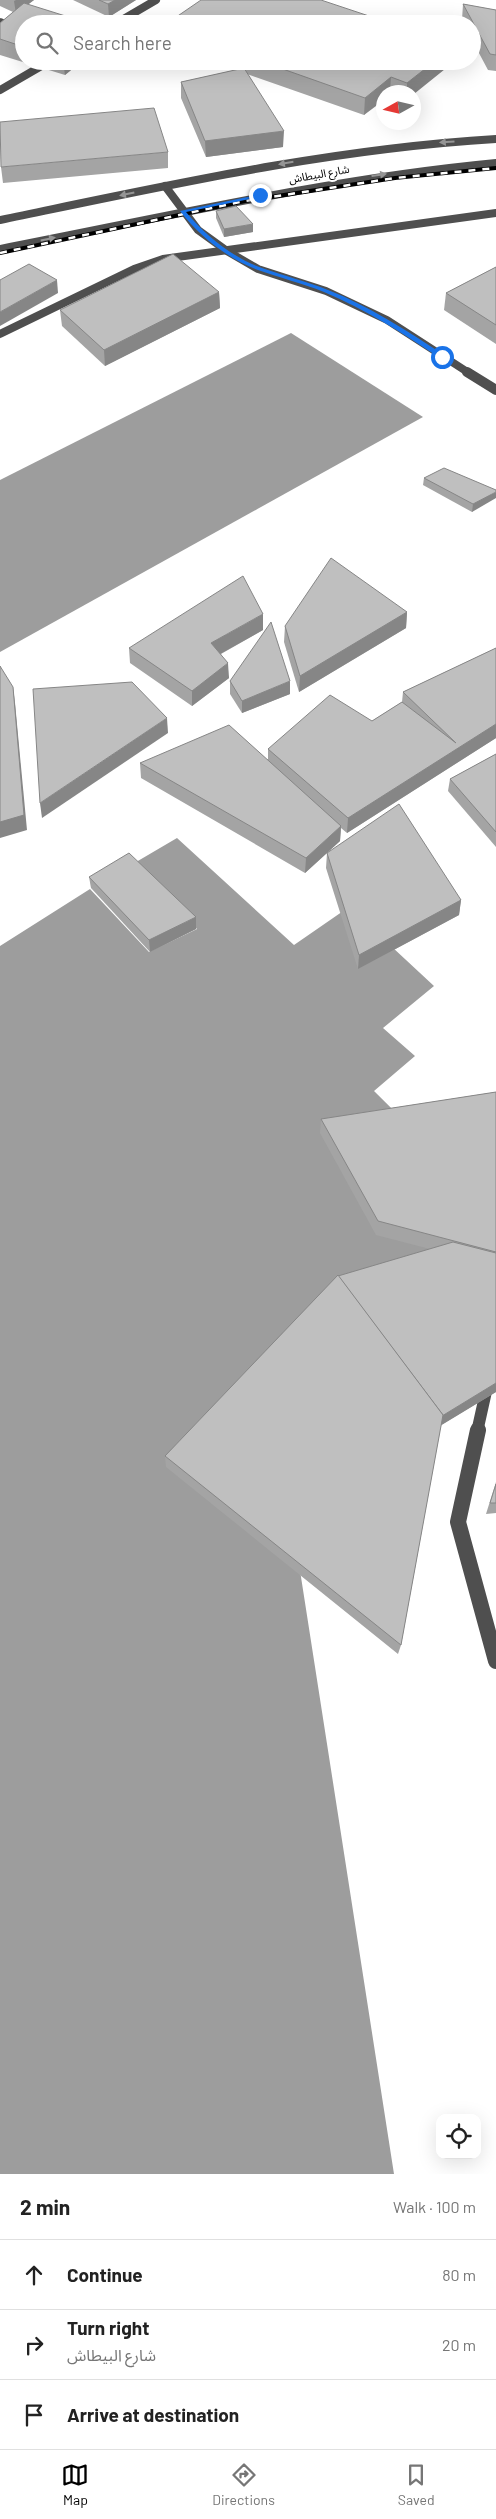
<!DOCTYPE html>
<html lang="en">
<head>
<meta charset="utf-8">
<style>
  :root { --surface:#fff; --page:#f2f2f2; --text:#222; --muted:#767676; --line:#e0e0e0; --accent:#000 }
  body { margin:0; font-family:Barlow,"Noto Sans Arabic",sans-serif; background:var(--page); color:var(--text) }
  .controls { position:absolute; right:15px; bottom:15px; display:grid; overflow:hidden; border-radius:10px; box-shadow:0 5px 20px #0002 }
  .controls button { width:45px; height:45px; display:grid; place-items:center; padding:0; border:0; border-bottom:1px solid var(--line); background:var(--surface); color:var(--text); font:25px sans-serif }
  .compass { position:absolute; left:376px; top:85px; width:45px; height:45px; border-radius:50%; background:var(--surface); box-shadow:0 5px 20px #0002; rotate:262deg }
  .stop { position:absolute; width:15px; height:15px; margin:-11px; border:4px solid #1a73e8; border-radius:50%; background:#fff }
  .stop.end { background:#1a73e8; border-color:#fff; box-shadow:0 1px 5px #0008 }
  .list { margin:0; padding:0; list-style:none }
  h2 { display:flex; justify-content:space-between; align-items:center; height:65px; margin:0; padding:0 20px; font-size:21px }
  h2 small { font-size:16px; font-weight:400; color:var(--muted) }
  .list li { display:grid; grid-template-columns:32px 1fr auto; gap:15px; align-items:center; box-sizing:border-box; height:70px; padding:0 20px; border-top:1px solid var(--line) }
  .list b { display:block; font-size:19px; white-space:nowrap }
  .list p { margin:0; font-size:16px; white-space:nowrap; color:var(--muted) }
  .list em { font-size:16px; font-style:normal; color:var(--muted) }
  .icon { flex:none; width:28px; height:28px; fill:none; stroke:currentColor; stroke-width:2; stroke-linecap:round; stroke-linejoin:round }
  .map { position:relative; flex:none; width:496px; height:2174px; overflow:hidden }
  .search { position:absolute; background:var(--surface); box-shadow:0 5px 20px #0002; left:15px; right:15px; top:15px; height:55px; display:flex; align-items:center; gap:12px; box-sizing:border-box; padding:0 18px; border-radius:28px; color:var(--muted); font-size:19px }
  .sheet { height:275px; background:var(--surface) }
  nav { display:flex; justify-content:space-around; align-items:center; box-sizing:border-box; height:70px; border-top:1px solid var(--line); background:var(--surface); font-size:14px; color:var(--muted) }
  nav a { display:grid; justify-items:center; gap:2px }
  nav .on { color:var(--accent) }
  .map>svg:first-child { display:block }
  .water { fill:#9d9d9d }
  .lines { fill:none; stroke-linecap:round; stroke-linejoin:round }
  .minor-far3 { stroke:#4f4f4f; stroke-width:8 }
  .minor-far2 { stroke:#4f4f4f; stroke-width:10 }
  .minor-far1 { stroke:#4f4f4f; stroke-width:12 }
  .minor { stroke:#4f4f4f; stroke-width:16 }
  .rail-casing { stroke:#000; stroke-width:4 }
  .rail { stroke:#fff; stroke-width:2.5; stroke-dasharray:7; stroke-linecap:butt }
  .wall { fill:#a4a4a4 }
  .shaded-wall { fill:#868686 }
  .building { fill:#bfbfbf; stroke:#868686 }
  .oneway { fill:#959595 }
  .route { fill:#1a73e8 }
  .labels { text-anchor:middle; stroke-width:4; stroke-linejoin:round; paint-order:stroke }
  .far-street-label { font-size:11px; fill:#000; stroke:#fff }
</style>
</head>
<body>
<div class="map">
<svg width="496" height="2174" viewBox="0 0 496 2174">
  <rect width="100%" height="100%" fill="#fff"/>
  <g class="water">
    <path d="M291 333 423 417 0 652V480Z"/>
    <path d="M177 838 294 945 349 907 434 986 383 1028 415 1056 374 1091 496 1212 282 1455 394 2174H0V946L90 889 149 952 197 929 131 865Z"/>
  </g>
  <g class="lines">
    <g class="minor-far3">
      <path d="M0 22 24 31"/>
      <path d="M115 24 156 0"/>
      <path d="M0 90 50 61"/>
      <path d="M165 186 198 230 227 251 258 269 326 291 387 320 469 373"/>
      <path d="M0 220C165 186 328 149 496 139"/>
      <path d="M0 249C165 217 328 179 496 163"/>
      <path d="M0 334 134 269 163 259 496 213"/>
    </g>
    <path class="minor-far2" d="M467 372 496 390"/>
    <path class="minor-far1" d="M477 1432 489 1378 496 1371"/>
    <path class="minor" d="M478 1430 458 1522 496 1661"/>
    <g class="rail-casing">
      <path id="rail" d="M0 253 245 201 395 178 496 168"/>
    </g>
    <use href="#rail" class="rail"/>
  </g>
  <g class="wall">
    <path d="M0 0H34L28 4 24 24V61H82L65 75 0 55V23L13 12 0 6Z"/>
    <path d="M73 0H136L109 17Z"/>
    <path d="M463 4 496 10V71L488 70 472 40V24H464L462 20Z"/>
    <path d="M211 61H455L414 92H384L364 115 247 74 283 147 206 157 181 98V82L236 70Z"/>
    <path d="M168 152V168L3 183 1 167Z"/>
    <path d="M216 211 253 232 224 237 216 218Z"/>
    <path d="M496 267V344L444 310 446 293Z"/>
    <path d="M219 292 220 308 105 366 62 326 60 310Z"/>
    <path d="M424 478 496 490 472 512 423 485Z"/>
    <path d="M407 612 406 628 299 692 284 642 285 626Z"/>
    <path d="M263 630 221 654 229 678 192 706 130 663 129 648Z"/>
    <path d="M496 648V738L347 833 341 828 340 841 327 853 461 900 459 915 358 969 326 868 327 853 305 873 141 778 140 763 268 759V749L372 721 402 702 403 692Z"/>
    <path d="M230 681 290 694 242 713 230 694Z"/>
    <path d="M496 754V847L448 791 450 779Z"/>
    <path d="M89 877 196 929 150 952 91 888Z"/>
    <path d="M496 1092V1392L441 1425 401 1645 398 1654 166 1467 165 1456 338 1276 430 1249 376 1235 320 1133 321 1119Z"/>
    <path d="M496 1482V1513L486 1514Z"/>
  </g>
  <g class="shaded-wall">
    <path d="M16 0H34L16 14 14 1Z"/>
    <path d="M115 0H136L109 17 108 4Z"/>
    <path d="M63 61H82L65 75Z"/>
    <path d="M435 61H455L414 94V92H407V83Z"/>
    <path d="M391 77 390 92H384V100L364 115 365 98Z"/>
    <path d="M284 131 283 147 206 157 205 141Z"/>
    <path d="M253 224V232L224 237V229Z"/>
    <path d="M57 280 58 293 0 326V312Z"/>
    <path d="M219 292 220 308 105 366 104 350Z"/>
    <path d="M496 492V498L472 512 473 504Z"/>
    <path d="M407 612 406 628 299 692 300 676Z"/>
    <path d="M263 614V630L211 659V643Z"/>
    <path d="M228 663 229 678 192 706V691Z"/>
    <path d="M290 681V694L242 713V701Z"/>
    <path d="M13 687 15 703 27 830 0 838V822Z"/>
    <path d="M167 718 168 733 42 818 40 803Z"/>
    <path d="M496 724V738L347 833 348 818Z"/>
    <path d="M341 826 340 841 305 873 306 858Z"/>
    <path d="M461 900 459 915 358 969 359 955Z"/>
    <path d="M196 917V929L150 952 149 940Z"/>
    <path d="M496 1383V1392L440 1426 442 1416Z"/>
  </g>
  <g class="building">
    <path d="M99 0H115L108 4Z"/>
    <path d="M201 0H321L393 24H166Z"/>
    <path d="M24 3 91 24H24V47L0 39V23Z"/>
    <path d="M463 4 496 10V55L490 54Z"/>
    <path d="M260 61H435L407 83 391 77 365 98Z"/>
    <path d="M244 68 284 131 205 141 181 82Z"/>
    <path d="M154 108 168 152 1 167 0 122Z"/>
    <path d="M236 206 253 224 224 229 216 211Z"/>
    <path d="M173 254 219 292 104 350 60 310Z"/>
    <path d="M29 264 57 280 0 312V280Z"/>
    <path d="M496 267V325L446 293Z"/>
    <path d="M444 468 496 490V492L473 504 424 478Z"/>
    <path d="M331 558 407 612 300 676 285 626Z"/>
    <path d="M243 576 263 614 211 643 228 663 192 691 129 648Z"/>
    <path d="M271 622 290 681 242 701 230 681Z"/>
    <path d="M496 648V724L348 818 268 749 330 695 372 721 402 702 456 743 403 692Z"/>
    <path d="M0 666 13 687 24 815 0 822Z"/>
    <path d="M132 682 167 718 40 803 33 689Z"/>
    <path d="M229 725 341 826 306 858 140 763Z"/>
    <path d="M496 754V832L450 779Z"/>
    <path d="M399 804 461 900 359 955 327 853Z"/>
    <path d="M129 853 196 917 149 940 89 877Z"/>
    <path d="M496 1092V1252L378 1221 321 1119Z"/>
    <path d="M453 1242 496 1253V1383L442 1416 443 1415 338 1276Z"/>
    <path d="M338 1275 443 1415 401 1645 165 1456Z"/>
    <path d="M496 1484V1503H490Z"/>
  </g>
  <defs><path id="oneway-solid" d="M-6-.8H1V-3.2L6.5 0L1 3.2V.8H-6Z" transform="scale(1.25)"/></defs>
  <g class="oneway">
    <use href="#oneway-solid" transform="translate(447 142) rotate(176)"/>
    <use href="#oneway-solid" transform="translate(286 163) rotate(170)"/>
    <use href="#oneway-solid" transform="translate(379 175) rotate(-8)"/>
    <use href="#oneway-solid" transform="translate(127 194) rotate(168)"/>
    <use href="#oneway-solid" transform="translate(48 239) rotate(-12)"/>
  </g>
  <path class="route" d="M262 194 260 197 186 212C205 235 233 258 262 268 284 276 306 281 328 290 369 306 406 330 444 355V358H440C402 333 365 309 324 292 302 283 280 278 258 270 228 259 199 236 180 211Z"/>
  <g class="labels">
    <g class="far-street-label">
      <text transform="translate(319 174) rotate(-10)" y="4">شارع البيطاش</text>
    </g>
  </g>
</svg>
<div class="controls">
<button><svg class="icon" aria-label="locate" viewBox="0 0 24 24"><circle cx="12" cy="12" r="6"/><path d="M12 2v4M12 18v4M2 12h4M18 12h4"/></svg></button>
</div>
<svg class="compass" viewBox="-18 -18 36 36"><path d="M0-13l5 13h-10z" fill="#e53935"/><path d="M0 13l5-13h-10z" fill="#767676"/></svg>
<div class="stop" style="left:442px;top:357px"></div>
<div class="stop end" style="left:260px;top:195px"></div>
<div class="search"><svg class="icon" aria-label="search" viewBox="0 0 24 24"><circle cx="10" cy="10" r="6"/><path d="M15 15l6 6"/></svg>Search here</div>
</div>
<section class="sheet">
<h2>2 min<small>Walk · 100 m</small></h2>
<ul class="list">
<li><svg class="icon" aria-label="ahead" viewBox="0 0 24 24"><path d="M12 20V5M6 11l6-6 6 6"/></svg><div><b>Continue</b></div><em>80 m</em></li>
<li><svg class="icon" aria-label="right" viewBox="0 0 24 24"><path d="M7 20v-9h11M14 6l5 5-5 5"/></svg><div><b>Turn right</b><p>شارع البيطاش</p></div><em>20 m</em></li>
<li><svg class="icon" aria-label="arrive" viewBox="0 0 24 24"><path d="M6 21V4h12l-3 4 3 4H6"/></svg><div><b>Arrive at destination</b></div></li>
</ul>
</section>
<nav>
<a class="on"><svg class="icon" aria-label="map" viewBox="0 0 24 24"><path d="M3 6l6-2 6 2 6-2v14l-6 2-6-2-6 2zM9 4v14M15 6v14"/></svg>Map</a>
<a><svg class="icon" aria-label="directions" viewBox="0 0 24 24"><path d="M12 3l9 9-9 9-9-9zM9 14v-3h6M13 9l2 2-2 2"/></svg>Directions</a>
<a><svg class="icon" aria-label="saved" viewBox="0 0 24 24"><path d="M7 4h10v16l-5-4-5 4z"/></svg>Saved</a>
</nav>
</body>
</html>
